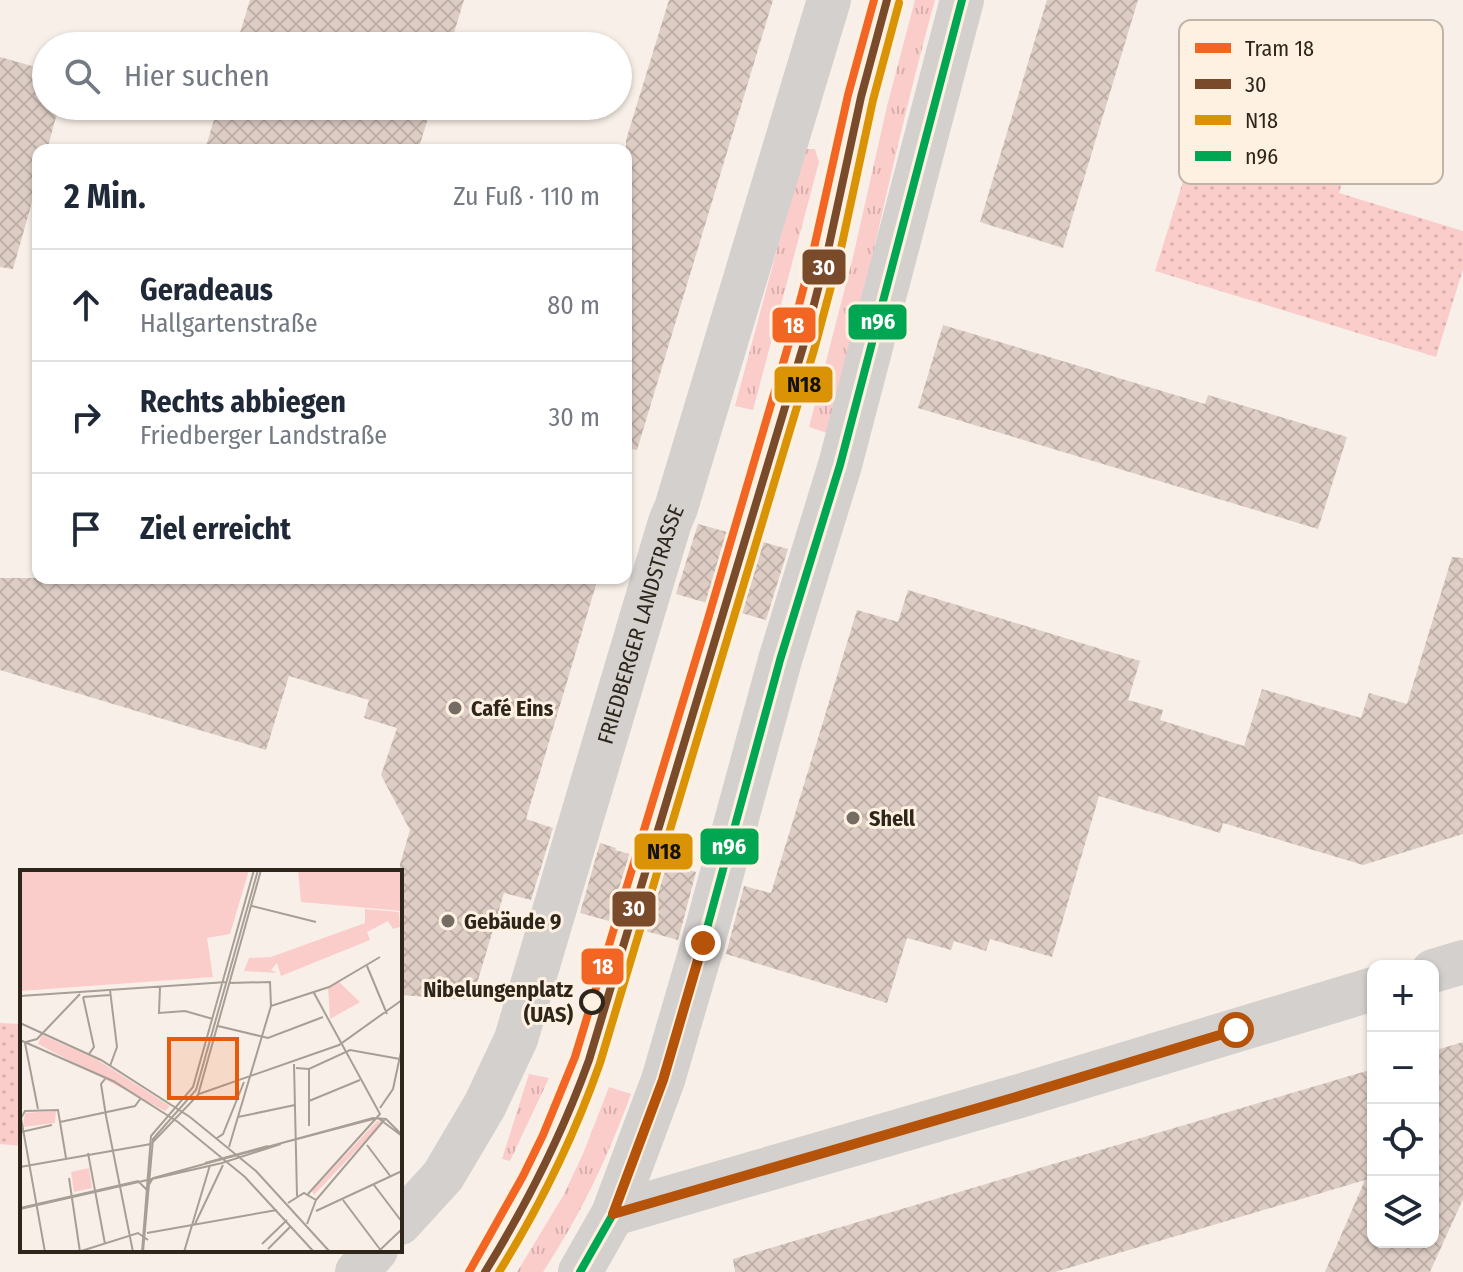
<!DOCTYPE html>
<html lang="de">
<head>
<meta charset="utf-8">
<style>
  :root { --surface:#fff; --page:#f6f6f7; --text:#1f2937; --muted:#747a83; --line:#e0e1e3 }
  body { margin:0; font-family:"Fira Sans Condensed",sans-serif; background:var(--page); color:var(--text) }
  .controls { position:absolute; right:24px; bottom:24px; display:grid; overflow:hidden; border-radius:16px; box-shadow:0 2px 6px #0004 }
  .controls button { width:72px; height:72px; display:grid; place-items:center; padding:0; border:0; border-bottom:2px solid var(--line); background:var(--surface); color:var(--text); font:40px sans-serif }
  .stop { position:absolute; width:24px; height:24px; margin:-18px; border:6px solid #b45309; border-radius:50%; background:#fff }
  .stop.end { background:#b45309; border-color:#fff; box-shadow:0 2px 8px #0008 }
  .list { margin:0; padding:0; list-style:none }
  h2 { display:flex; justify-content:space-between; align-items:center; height:104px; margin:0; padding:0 32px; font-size:34px }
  h2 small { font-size:26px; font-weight:400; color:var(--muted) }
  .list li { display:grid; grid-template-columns:52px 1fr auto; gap:24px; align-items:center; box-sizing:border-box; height:112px; padding:0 32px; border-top:2px solid var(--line) }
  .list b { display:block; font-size:30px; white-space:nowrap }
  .list p { margin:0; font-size:26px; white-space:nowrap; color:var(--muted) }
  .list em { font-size:26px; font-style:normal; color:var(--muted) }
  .icon { flex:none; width:44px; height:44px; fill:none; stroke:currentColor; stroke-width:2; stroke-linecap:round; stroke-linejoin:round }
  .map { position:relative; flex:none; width:1463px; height:1272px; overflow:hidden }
  .search { position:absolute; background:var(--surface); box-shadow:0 2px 6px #0004; left:32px; top:32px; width:600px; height:88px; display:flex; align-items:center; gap:20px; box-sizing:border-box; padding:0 28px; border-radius:44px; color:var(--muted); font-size:30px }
  .panel { position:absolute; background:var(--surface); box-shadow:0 2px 6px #0004; left:32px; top:144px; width:600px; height:440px; border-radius:16px }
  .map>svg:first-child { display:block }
  .grass { fill:url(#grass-tufts) }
  .park { fill:url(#park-dots) }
  .building { fill:url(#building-cross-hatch) }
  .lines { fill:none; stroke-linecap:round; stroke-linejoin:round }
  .minor { stroke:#d3d0cd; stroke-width:44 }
  .major { stroke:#d3d0cd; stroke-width:44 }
  .bus-1-casing { stroke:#fff1e1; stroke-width:14 }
  .bus-2-casing { stroke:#fff1e1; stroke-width:14 }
  .bus-3-casing { stroke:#fff1e1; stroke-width:14 }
  .bus-1 { stroke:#7a4b2a; stroke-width:8 }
  .bus-2 { stroke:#d99304; stroke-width:8 }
  .bus-3 { stroke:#00a651; stroke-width:8 }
  .tram-1-casing { stroke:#fff1e1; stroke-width:14 }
  .tram-1 { stroke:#f26522; stroke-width:8 }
  .route { stroke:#b45309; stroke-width:10 }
  .poi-dot { fill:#756c63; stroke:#fff1e1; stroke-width:3 }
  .stop-dot { fill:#fff1e1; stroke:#2e251b; stroke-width:4 }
  .labels { text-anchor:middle; stroke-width:6; stroke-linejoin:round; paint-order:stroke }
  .street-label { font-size:22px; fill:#2e251b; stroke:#fff1e1 }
  .poi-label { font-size:22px; font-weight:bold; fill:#2e251b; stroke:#fff1e1; text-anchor:start }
  .stop-label { font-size:22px; font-weight:bold; fill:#2e251b; stroke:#fff1e1; text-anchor:end }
  .inset-road { fill:none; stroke:#a79f96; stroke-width:2 }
  .view { fill:#e8590c; fill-opacity:0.15; stroke:#e8590c; stroke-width:4 }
  .inset-edge { fill:none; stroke:#2e251b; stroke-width:4 }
  .key { fill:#fff1e1; stroke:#c0b4a6; stroke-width:2 }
  .key-label { font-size:22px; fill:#2e251b }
  .line-badge { stroke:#fff1e1; stroke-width:3 }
  .badge-label { font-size:22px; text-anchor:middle; font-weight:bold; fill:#fff }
  .pale-badge-label { font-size:22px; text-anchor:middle; font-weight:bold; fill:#111 }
</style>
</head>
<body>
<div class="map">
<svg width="1463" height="1272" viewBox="0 0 1463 1272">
  <defs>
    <pattern id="grass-tufts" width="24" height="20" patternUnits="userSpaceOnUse" patternTransform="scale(2)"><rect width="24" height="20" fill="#faccca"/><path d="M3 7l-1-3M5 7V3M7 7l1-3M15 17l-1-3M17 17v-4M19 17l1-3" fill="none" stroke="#d7afad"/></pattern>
    <pattern id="park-dots" width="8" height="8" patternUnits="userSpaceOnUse" patternTransform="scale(2)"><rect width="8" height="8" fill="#faccca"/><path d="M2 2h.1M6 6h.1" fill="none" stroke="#d7afad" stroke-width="1.8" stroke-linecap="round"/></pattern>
    <pattern id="building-cross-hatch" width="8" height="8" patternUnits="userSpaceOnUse" patternTransform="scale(2)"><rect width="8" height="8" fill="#ddcdc4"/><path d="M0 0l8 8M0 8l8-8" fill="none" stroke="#beb0a8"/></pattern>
  </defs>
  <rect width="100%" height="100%" fill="#f8f0e8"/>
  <g class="grass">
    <path d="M915 0H935C895 143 867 290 830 434L809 427 853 257 887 106Z"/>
    <path d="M804 149H815L819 162 753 410 735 406Z"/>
    <path d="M529 1074 549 1078 510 1161 502 1159Z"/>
    <path d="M609 1087 631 1094C608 1157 580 1216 543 1272H517L563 1196 583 1154Z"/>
  </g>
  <g class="park">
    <path d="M1231 27 1376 73 1339 193 1463 231V269L1436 357 1155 271Z"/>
    <path d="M0 1023 22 1024V1146L0 1144Z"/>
  </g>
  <g class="building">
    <path d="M250 0H464L450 46H236Z"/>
    <path d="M669 0H773L637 450 626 448V140Z"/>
    <path d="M1047 0H1138L1063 248 980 222Z"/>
    <path d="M0 57 46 70V106H59L47 150H38V181L13 269 0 267Z"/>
    <path d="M218 106H432L418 150H205Z"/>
    <path d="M943 325 1205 404 1208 395 1347 437 1318 529 918 408Z"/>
    <path d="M698 524 788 549 766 620 676 594Z"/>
    <path d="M1452 557 1463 558V834L1363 865 1223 823 1220 833 1099 796 1052 957 990 939 986 951 954 941 951 950 907 938 887 1003 726 954 744 886 771 893 857 610 898 622 908 590 1140 661 1128 700 1163 710 1160 720 1244 746 1262 689 1361 718 1369 693 1407 704Z"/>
    <path d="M0 578H598L526 819 553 828 531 900 504 893 472 1000 400 995V864L410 830 381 775 397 728 364 718 369 700 289 676 266 750 0 670Z"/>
    <path d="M600 843 616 848 615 850 696 872 678 940 580 913Z"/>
    <path d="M1463 1042V1199L1430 1272H1325L1365 1180 1055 1272H735L733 1259 1373 1069V1242H1433V1051Z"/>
  </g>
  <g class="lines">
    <g class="minor">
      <path d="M1433 971 1463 962"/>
      <path d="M613 1214 1016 1097 1373 989"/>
    </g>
    <g class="major">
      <path id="s1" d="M400 1223 443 1176 485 1105 516 1039 646 602 670 522 676 508 829 0"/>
      <path d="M357 1272 376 1250"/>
      <path d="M580 1272 613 1214 663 1080 703 943 780 660 840 465 962 0"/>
    </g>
    <g class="bus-1-casing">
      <path id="bus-1" d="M485 1272C527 1204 562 1135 589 1060L803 347 828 250 861 97 887 0"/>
    </g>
    <g class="bus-2-casing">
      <path id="bus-2" d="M499 1272C540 1206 574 1137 600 1063L814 350 840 253 873 100 899 3"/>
    </g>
    <g class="bus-3-casing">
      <path id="bus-3" d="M580 1272 613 1214 663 1080 703 943 780 660 840 465 962 0"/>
    </g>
    <use href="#bus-1" class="bus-1"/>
    <use href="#bus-2" class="bus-2"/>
    <use href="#bus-3" class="bus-3"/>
    <g class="tram-1-casing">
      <path id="tram-1" d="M469 1272 523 1176 543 1135 575 1057 705 629 789 343 814 248 848 95 874 0"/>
    </g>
    <use href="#tram-1" class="tram-1"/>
  </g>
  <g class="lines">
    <path class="route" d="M703 943 663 1080 613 1214 1016 1097 1236 1030"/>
  </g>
  <g class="poi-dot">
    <circle cx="455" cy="708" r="8"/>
    <circle cx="853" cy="818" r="8"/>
    <circle cx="448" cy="921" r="8"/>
  </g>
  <circle class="stop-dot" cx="592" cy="1002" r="11"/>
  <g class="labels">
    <g class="street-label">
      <text dy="8" stroke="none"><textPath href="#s1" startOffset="652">FRIEDBERGER LANDSTRASSE</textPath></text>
    </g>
    <g class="poi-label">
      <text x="471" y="716">Café Eins</text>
      <text x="869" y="826">Shell</text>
      <text x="464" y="929">Gebäude 9</text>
    </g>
    <g class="stop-label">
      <text x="573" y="997">Nibelungenplatz<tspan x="573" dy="25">(UAS)</tspan></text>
    </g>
  </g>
  <g transform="translate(20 870)">
    <rect width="382" height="382" fill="#f8f0e8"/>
    <path d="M0 0H229L210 64 187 68 193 107 0 121Z" fill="#faccca"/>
    <path d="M278 0H382V41L281 32ZM345 39 379 42 380 57 373 59 368 51 347 62 350 70 261 106 257 93 251 100 257 103 224 101 229 88 251 87 345 53ZM319 112 340 132 310 149 308 117ZM22 165 76 189 150 236 145 241 18 174ZM36 241 35 253 3 257 5 243ZM357 251 363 252 294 325 292 321ZM69 298 72 318 54 322 51 302Z" fill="#faccca"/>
    <path class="inset-road" d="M232 36 296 52M347 96 367 144M140 117 139 143 165 141 193 149M90 120 97 177 90 196M0 126 207 112M63 127 74 177 69 184M63 127 90 125M251 136 309 117 360 87M0 153 81 190 170 247 236 301 310 382M198 156 248 168 303 147M0 170 93 211 158 252 225 307 294 382M6 172 17 169 60 124M5 173 18 239M274 194 277 326M276 198 289 199 330 180 380 189M289 199V256M85 209 81 214 86 246 113 382M179 224 319 175 382 130M289 231 340 210M360 238 373 219 382 177M218 247 275 235M358 248 382 266M40 252 115 236 121 228M1 262 32 255M197 268 203 264 224 212M132 273 178 225 241 0M258 274 357 248M347 275 371 307M209 277 251 136 250 112 209 113M68 283 85 374M185 293 248 276M0 297 131 274M49 308 60 382M354 315 382 352M127 318 133 308 353 248 366 249 382 265M288 324 360 244 294 123M323 330 362 382M268 333 284 323 296 330M0 338 118 311 128 321M0 339 202 293 261 274M296 341 382 301M175 354 203 295M287 354 296 330 365 249M127 363 257 340M242 374 267 350M248 379 270 357M360 380 382 359M25 382 1 248 5 241 38 240 46 288M58 382 118 363 128 370M122 382 131 266 173 217 234 0M123 382 133 269 176 220 238 0M164 382 190 295"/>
    <path class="view" d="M149 169H217V228H149Z"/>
    <rect width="382" height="382" class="inset-edge"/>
  </g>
  <rect x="1179" y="20" width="264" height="164" rx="12" class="key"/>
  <rect x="1195" y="43" width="36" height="10" fill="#f26522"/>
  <rect x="1195" y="79" width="36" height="10" fill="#7a4b2a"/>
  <rect x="1195" y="115" width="36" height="10" fill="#d99304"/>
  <rect x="1195" y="151" width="36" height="10" fill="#00a651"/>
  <g class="key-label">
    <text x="1245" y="56">Tram 18</text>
    <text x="1245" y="92">30</text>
    <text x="1245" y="128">N18</text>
    <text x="1245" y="164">n96</text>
  </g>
  <g class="line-badge">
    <rect x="801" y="248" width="46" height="38" rx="8" fill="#7a4b2a"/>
    <rect x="847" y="303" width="61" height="38" rx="8" fill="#00a651"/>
    <rect x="771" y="306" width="46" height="38" rx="8" fill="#f26522"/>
    <rect x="773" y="365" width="61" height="39" rx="8" fill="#d99304"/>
    <rect x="699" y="827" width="61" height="39" rx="8" fill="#00a651"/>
    <rect x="633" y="832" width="61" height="39" rx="8" fill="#d99304"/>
    <rect x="611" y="890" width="46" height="38" rx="8" fill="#7a4b2a"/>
    <rect x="580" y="947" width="45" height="39" rx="8" fill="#f26522"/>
  </g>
  <g class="badge-label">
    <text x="824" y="275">30</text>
    <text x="878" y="329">n96</text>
    <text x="794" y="333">18</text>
    <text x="729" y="854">n96</text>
    <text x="634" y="916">30</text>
    <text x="603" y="974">18</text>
  </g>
  <g class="pale-badge-label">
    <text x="804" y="392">N18</text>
    <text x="664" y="859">N18</text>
  </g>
</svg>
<div class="controls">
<button>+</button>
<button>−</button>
<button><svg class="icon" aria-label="locate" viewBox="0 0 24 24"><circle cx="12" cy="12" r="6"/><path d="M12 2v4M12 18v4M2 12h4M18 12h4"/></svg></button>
<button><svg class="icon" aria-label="layers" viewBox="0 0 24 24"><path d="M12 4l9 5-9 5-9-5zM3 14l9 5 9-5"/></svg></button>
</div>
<div class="stop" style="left:1236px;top:1030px"></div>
<div class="stop end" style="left:703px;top:943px"></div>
<div class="search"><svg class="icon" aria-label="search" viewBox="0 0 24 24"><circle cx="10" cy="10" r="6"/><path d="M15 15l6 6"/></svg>Hier suchen</div>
<section class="panel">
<h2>2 Min.<small>Zu Fuß · 110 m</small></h2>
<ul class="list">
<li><svg class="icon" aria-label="ahead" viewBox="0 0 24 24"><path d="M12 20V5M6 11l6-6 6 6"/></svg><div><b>Geradeaus</b><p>Hallgartenstraße</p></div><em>80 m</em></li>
<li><svg class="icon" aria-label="right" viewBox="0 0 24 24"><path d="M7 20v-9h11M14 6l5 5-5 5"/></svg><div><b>Rechts abbiegen</b><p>Friedberger Landstraße</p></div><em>30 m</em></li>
<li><svg class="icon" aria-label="arrive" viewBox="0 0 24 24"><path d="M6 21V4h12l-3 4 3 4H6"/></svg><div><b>Ziel erreicht</b></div></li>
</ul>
</section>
</div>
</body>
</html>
